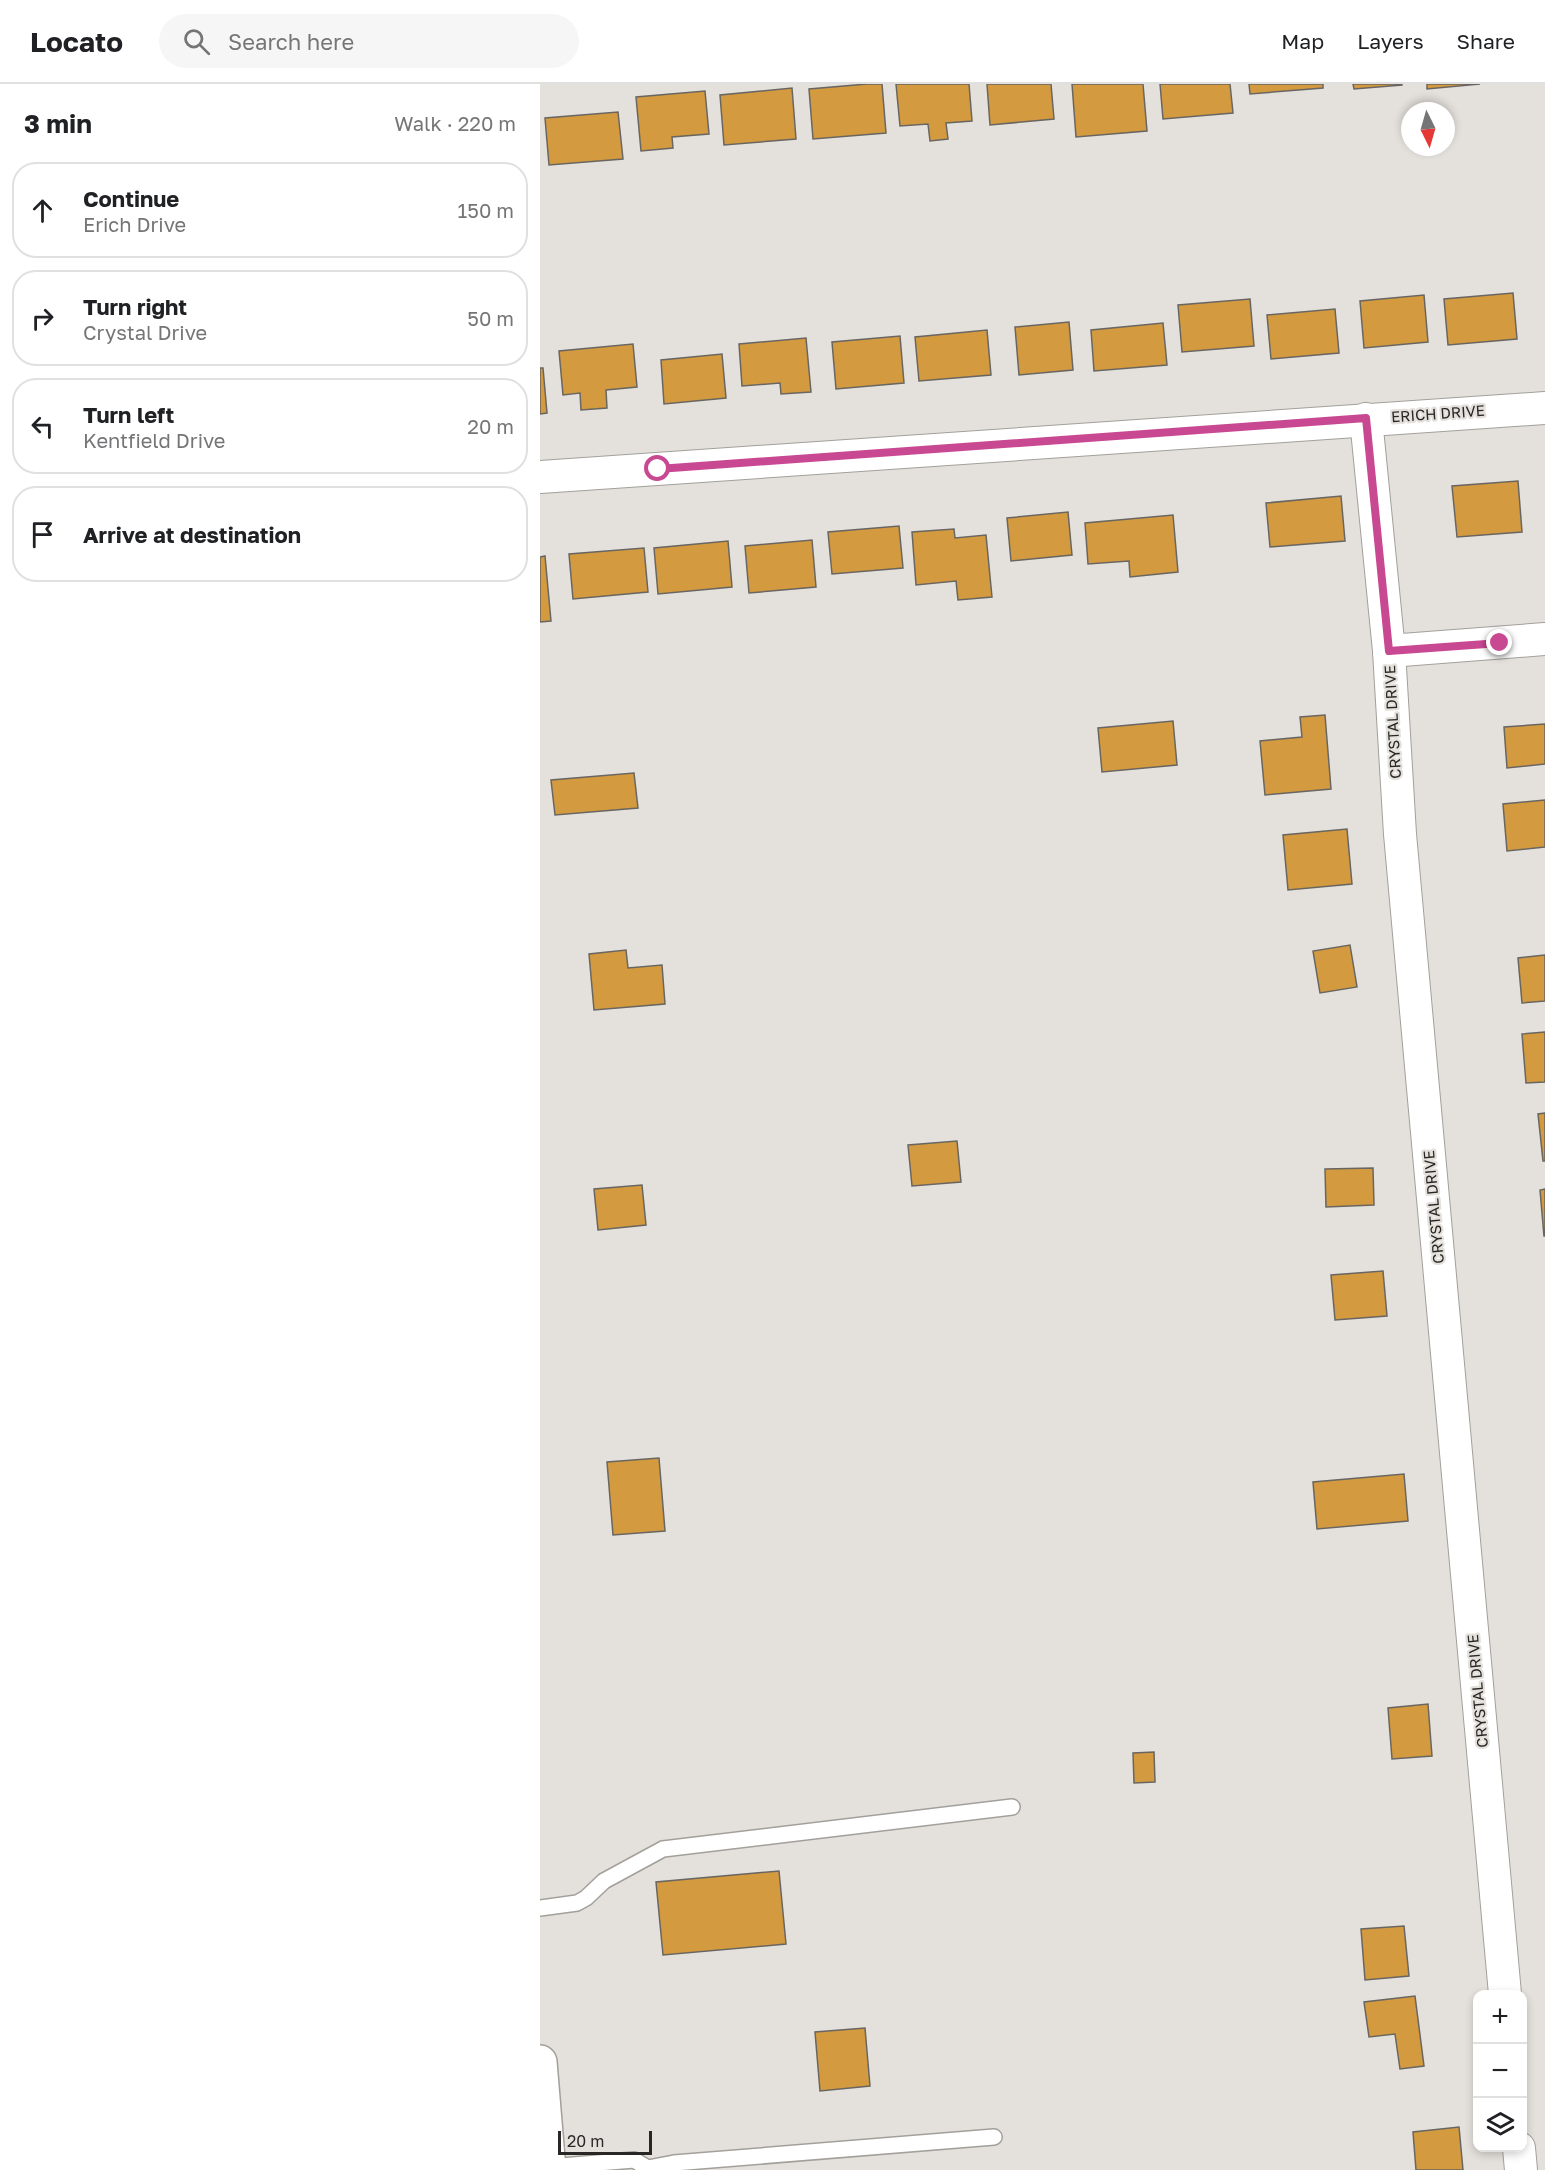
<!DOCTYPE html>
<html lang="en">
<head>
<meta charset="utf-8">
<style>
  :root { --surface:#fff; --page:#f6f6f6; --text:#202124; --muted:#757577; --line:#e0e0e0 }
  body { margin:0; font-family:"Golos Text",sans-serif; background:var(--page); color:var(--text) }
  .controls { position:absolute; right:18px; bottom:18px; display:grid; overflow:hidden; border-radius:12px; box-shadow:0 3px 9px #0003 }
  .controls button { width:54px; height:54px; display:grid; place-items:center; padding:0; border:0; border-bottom:2px solid var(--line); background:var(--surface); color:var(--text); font:30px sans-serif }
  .compass { position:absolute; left:861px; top:18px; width:54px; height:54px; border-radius:50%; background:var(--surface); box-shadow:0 3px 9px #0003; rotate:175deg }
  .scale { position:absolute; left:18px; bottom:15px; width:94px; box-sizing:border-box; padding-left:6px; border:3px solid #282725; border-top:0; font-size:16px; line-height:21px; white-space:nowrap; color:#282725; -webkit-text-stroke:4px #e4e1dc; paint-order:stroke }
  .stop { position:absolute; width:18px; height:18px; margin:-14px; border:4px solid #c94892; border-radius:50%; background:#fff }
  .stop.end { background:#c94892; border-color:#fff; box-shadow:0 2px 6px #0008 }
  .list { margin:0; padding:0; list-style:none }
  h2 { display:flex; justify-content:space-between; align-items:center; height:78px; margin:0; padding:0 24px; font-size:26px }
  h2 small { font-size:20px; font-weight:400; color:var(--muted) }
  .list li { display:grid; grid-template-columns:39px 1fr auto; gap:18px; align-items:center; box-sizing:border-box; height:96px; margin:0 12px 12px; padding:0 12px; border:2px solid var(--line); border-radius:24px }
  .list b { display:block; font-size:22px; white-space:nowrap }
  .list p { margin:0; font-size:20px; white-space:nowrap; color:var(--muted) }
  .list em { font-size:20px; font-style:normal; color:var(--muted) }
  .icon { flex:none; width:33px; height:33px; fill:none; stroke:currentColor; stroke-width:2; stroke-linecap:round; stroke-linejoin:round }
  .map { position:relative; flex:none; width:1005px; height:2086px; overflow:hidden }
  header { display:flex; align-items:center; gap:36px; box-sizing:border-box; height:84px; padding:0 30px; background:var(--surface); border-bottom:2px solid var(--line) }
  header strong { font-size:28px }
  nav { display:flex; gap:33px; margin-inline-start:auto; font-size:21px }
  .search { width:420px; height:54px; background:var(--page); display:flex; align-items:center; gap:15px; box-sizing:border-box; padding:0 21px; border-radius:33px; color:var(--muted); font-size:22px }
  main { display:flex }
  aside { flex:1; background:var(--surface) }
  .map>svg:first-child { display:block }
  .building { fill:#d49a3f; stroke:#696662; stroke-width:1.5 }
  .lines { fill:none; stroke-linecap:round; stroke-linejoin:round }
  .lane-casing { stroke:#a3a09b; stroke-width:18 }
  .street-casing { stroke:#a3a09b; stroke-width:34 }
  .secondary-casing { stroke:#a3a09b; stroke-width:36 }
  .lane { stroke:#fff; stroke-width:15 }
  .street { stroke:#fff; stroke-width:32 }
  .secondary { stroke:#fff; stroke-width:33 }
  .route { stroke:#c94892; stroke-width:8 }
  .labels { text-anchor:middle; stroke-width:4.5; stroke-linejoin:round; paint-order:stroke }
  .street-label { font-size:15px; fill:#282725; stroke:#e4e1dc }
</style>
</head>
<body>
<header>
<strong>Locato</strong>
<div class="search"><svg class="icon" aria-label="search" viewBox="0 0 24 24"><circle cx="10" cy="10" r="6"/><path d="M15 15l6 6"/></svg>Search here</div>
<nav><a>Map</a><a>Layers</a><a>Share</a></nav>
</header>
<main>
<aside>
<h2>3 min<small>Walk · 220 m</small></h2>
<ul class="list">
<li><svg class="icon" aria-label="ahead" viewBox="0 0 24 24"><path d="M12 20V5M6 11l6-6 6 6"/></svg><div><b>Continue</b><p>Erich Drive</p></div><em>150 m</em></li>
<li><svg class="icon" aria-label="right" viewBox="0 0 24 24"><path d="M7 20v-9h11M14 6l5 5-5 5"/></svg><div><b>Turn right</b><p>Crystal Drive</p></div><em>50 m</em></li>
<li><svg class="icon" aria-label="left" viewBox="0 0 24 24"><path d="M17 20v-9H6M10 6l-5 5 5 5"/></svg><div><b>Turn left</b><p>Kentfield Drive</p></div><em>20 m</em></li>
<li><svg class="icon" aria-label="arrive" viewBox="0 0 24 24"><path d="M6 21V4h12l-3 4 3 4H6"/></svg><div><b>Arrive at destination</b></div></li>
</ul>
</aside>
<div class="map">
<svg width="1005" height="2086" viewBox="0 0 1005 2086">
  <rect width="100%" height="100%" fill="#e4e1dc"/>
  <g class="building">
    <path d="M327 0H342L346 49 273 55 269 5Z"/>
    <path d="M356 0H429L432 37 406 39 408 55 390 57 388 40 360 42Z"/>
    <path d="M447 0H511L514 35 450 41Z"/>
    <path d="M532 0H603L607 47 536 53Z"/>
    <path d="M620 0H690L693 29 623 35Z"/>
    <path d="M709 0H783V4L710 10Z"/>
    <path d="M813 0H862V1L814 5Z"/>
    <path d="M887 0H940L887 5Z"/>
    <path d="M252 4 256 55 184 61 180 11Z"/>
    <path d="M165 7 169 50 132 53 133 64 101 67 96 13Z"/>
    <path d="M78 28 83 75 9 81 5 34Z"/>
    <path d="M973 209 977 255 908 261 904 215Z"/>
    <path d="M884 211 888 258 824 264 820 217Z"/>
    <path d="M710 215 714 262 642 268 638 221Z"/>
    <path d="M795 225 799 269 731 275 727 231Z"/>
    <path d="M529 238 533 286 479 291 475 243Z"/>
    <path d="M623 239 627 281 554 287 551 246Z"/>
    <path d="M447 246 451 291 379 297 375 253Z"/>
    <path d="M360 252 364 299 296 305 292 258Z"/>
    <path d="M266 254 271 308 241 310 240 299 202 302 199 260Z"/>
    <path d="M93 260 97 303 66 306 67 324 41 326 40 309 23 311 19 267Z"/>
    <path d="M182 270 186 314 124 320 121 276Z"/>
    <path d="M0 284H3L7 329 0 330Z"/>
    <path d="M978 397 982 448 917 453 912 402Z"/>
    <path d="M801 412 805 457 730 463 726 419Z"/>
    <path d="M528 428 532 471 471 477 467 434Z"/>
    <path d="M633 431 638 488 590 493 589 477 548 480 545 439Z"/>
    <path d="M359 442 363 484 292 490 288 448Z"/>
    <path d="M414 445 415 454 446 451 452 513 418 516 416 497 376 501 372 448Z"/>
    <path d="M272 456 276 503 209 509 205 462Z"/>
    <path d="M188 457 192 503 118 510 114 464Z"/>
    <path d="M104 464 108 508 33 515 29 470Z"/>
    <path d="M5 472 11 537 0 538V473Z"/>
    <path d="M785 631 791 705 725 711 720 657 762 653 760 633Z"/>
    <path d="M633 637 637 681 562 688 558 644Z"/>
    <path d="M1005 640V680L967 684 964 643Z"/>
    <path d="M94 689 98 724 15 731 11 696Z"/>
    <path d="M1005 716V763L967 767 963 720Z"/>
    <path d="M807 745 812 800 748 806 743 751Z"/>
    <path d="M810 861 817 903 780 909 773 867Z"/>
    <path d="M86 866 88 884 122 881 125 920 54 926 49 870Z"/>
    <path d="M1005 871V917L982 919 978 874Z"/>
    <path d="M1005 948V998L986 999 982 950Z"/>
    <path d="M1005 1029V1077H1003L998 1030Z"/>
    <path d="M417 1057 421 1098 372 1102 368 1061Z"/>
    <path d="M833 1084 834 1121 786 1123 785 1085Z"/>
    <path d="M102 1101 106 1141 58 1146 54 1105Z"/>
    <path d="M1005 1105V1152H1004L1000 1106Z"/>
    <path d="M843 1187 847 1232 795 1236 791 1191Z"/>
    <path d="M119 1374 125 1447 73 1451 67 1378Z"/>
    <path d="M864 1390 868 1437 777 1445 773 1398Z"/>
    <path d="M888 1620 892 1672 852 1675 848 1624Z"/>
    <path d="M614 1668 615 1698 594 1699 593 1669Z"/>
    <path d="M239 1787 246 1860 123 1871 116 1798Z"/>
    <path d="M864 1842 869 1892 825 1896 821 1845Z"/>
    <path d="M875 1912 884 1982 860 1985 855 1950 829 1953 824 1918Z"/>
    <path d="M325 1944 330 2002 280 2007 275 1948Z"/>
    <path d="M919 2043 923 2086H876L873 2048Z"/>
  </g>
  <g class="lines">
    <g class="lane-casing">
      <g id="lane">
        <path d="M0 1824 37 1819 46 1814 64 1797 123 1765 472 1723"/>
        <path d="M9 2083 94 2076 111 2086"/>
        <path d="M108 2084 134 2079 454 2053"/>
      </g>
    </g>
    <g class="street-casing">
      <g id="street">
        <path d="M826 335 849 567 860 750 965 1910"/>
        <path d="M0 393 1005 324"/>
        <path d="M849 567 1005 555"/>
        <path d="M979 2064 981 2086"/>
      </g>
    </g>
    <g class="secondary-casing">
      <path id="secondary" d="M0 1978 9 2086"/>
    </g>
    <use href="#lane" class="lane"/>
    <use href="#street" class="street"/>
    <use href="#secondary" class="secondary"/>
  </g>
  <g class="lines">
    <path class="route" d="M118 385 826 334 849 567 960 559"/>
  </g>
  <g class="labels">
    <g class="street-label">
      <text transform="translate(898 330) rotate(-4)" y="5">ERICH DRIVE</text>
      <text transform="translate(853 638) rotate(-93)" y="5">CRYSTAL DRIVE</text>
      <text transform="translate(894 1123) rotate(-95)" y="5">CRYSTAL DRIVE</text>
      <text transform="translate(938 1607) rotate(-95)" y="5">CRYSTAL DRIVE</text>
    </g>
  </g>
</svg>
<div class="controls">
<button>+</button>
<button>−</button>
<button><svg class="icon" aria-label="layers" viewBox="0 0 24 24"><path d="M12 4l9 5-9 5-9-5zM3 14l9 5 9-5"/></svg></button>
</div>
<svg class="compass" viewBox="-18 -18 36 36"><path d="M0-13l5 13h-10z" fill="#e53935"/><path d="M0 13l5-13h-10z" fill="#757577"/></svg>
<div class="scale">20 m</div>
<div class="stop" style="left:118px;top:385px"></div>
<div class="stop end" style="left:960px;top:559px"></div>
</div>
</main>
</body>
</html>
